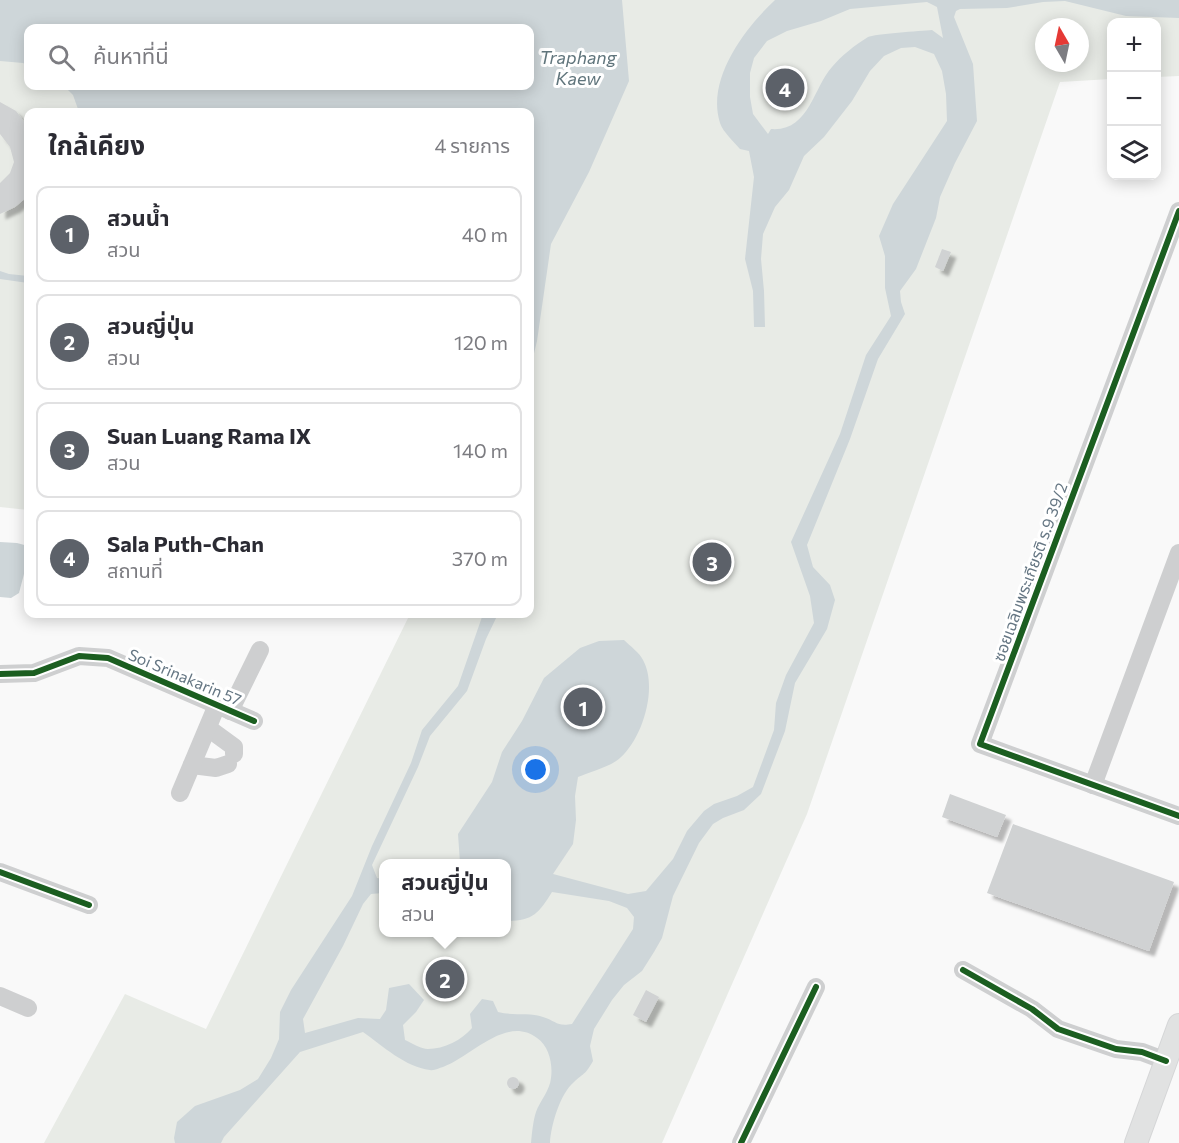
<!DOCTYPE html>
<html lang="th">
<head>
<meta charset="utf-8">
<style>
  :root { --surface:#fff; --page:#f2f2f3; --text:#2b2b33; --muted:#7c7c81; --line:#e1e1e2; --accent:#5c6169 }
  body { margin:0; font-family:Commissioner,"Noto Sans Thai",sans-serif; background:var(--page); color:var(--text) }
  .controls { position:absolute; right:18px; top:18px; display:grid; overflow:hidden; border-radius:12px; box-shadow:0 3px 15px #0003 }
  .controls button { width:54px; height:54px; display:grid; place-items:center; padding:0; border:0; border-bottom:2px solid var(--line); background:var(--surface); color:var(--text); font:30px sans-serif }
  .compass { position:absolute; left:1035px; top:18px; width:54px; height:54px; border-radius:50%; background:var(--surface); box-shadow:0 3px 15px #0003; rotate:351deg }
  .you { position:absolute; left:536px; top:770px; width:21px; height:21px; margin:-15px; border:4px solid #fff; border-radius:50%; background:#1a73e8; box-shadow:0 0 0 9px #1a73e833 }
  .badge { display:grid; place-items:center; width:39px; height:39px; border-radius:50%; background:var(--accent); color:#fff; font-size:20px; font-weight:700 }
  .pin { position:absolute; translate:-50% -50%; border:3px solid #fff; box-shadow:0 2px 6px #0006 }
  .popup { position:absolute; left:379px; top:859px; width:132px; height:78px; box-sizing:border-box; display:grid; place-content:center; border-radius:12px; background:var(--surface); filter:drop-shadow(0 2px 4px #0005); font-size:20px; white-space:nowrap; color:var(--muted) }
  .popup b { font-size:22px; color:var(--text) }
  .popup::after { content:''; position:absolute; left:50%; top:100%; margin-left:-12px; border:12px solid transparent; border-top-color:var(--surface) }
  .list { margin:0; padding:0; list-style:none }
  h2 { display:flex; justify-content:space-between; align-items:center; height:78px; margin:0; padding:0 24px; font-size:26px }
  h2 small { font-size:20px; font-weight:400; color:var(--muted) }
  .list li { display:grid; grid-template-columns:39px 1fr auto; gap:18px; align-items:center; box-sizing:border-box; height:96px; margin:0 12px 12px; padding:0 12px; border:2px solid var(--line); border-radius:12px }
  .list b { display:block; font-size:22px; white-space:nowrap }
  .list p { margin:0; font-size:20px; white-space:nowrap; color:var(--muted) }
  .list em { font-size:20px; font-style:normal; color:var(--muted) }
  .icon { flex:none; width:33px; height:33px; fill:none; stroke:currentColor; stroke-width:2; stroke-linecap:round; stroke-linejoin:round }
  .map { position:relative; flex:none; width:1179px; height:1143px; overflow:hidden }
  .search { position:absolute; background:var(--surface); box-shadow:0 3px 15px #0003; left:24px; top:24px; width:510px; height:66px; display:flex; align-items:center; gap:15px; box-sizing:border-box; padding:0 21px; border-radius:12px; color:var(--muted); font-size:22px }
  .panel { position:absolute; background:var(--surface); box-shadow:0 3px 15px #0003; left:24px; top:108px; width:510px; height:510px; border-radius:12px }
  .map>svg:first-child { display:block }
  .green { fill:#e8ebe6; fill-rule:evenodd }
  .water { fill:#ced6d9; fill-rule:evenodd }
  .building { fill:#d0d2d3; filter:url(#shadow) }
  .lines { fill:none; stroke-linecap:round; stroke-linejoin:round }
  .major-casing { stroke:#d5d6d7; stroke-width:24 }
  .minor { stroke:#cecfd0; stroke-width:18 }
  .major { stroke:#e1e2e2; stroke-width:22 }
  .cycleway-casing { stroke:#fff; stroke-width:10 }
  .cycleway { stroke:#1b5e20; stroke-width:6 }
  .labels { text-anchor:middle; stroke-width:6; stroke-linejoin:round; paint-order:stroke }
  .street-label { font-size:16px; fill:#657683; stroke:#fff }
  .water-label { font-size:18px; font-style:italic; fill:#60757c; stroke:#fff }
</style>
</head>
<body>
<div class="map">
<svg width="1179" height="1143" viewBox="0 0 1179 1143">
  <defs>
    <filter id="shadow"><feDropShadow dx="5.5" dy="5.5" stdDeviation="1.5" flood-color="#0004"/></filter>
  </defs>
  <rect width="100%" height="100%" fill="#f9f9f9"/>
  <path class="green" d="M0 0H1179V76L1157 77 1156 22H1112L1111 79 1060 82 807 814 662 1143H44L125 994 206 1029 410 614H530V112H28V510L0 507ZM1044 27H1080V63H1044ZM28 28H530V86H28ZM384 864H506V932H384Z"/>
  <g class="water">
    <path d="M0 0H622L629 81 589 172 551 244 537 341 530 370V112H79L73 95 64 86H530V28H28V66L23 63 0 61Z"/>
    <path d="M775 0H1179V18L1126 16 1065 1 1043 2 1007 8 960 9 956 11 954 17 973 64 977 121 955 163 940 197 936 218 916 269 900 291 901 302 905 314 878 359 850 439 807 545 813 567 830 585 835 600 827 629 795 683 785 731 761 794 744 810 723 818 713 824 699 843 673 896 662 938 654 952 642 971 624 985 612 1000 594 1029 590 1046 593 1061C585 1075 585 1072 574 1082 560 1094 551 1125 550 1143H531C532 1133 533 1121 536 1112 540 1101 550 1090 551 1078 553 1064 549 1046 537 1038 506 1015 472 1056 443 1067 439 1068 434 1071 430 1070 405 1067 383 1046 363 1032L300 1052 224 1137 221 1143H175L174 1138 177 1122 195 1106 240 1090 258 1079 271 1058 279 1039 280 1012 291 990 352 896 372 846 411 763 422 730 458 686 483 614H498L486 639 467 691 430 736 418 767 372 865 377 878 383 879V893L371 894 363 904 343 946 303 1019 305 1033 358 1018 380 1019 386 1010 389 988 409 984 424 1000 416 1012 403 1025 405 1040C412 1043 421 1049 428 1049 444 1049 462 1040 472 1028L470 1014 482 999 493 1001 498 1012C513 1016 529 1012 543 1017 556 1021 557 1027 572 1024L633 929 634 917 627 908 609 901 552 892C539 913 533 921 507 921L506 864 460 863 458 834 492 782 502 752 522 721 544 678 580 648 599 641 624 640C630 646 640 653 643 660 658 687 643 738 620 758 612 766 590 772 578 777L575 796 576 820 573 844 553 874 628 894 646 891 673 859 687 831 704 811 714 804 737 796 753 787 774 730 776 703 786 675 814 623 810 596 791 542 840 434 866 355 891 316 885 288V256L879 236 893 204 947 121 946 94 942 71 934 54 915 47 901 48 884 56 870 71 852 101 824 137 804 156 789 190 775 207 763 234 761 259 764 291 765 327H754L753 291 745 259 754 177 749 151 740 149C734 142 723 132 720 123 706 79 745 28 775 0ZM927 2 937 7 943 38 932 30C921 31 874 34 868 37 855 45 841 56 832 67 813 88 809 132 771 129L768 134 753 114 750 97V73L754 58 767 41 787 31 821 21 850 9Z"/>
    <path d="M0 271 9 274 28 276V283L0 279Z"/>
    <path d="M0 542 17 543 28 546V559L19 593 11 598 0 597Z"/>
  </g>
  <g class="building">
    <path d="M787 74 799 90 783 102 771 86Z"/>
    <path d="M0 102 16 111 28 127V196L15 207 0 214V183L10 173 14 162 10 147 0 134Z"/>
    <path d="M942 249 951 252 943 271 935 267Z"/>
    <path d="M950 794 1006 815 997 837 942 817Z"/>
    <path d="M1013 824 1174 882 1149 951 987 893Z"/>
    <path d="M646 990 659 997 646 1022 633 1015Z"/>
    <circle cx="513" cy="1083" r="6"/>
  </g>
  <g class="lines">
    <g class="major-casing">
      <path id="major" d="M1136 1143 1179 1025"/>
    </g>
    <g class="minor">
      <path d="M1179 211 980 744 1179 816"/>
      <path d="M0 674 34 673 79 656 108 658 254 721"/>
      <path d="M230 711 260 650"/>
      <path d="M208 728 234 747V754"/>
      <path d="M192 765 216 768 228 764"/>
      <path d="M1093 785 1179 553"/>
      <path d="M180 793 217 705"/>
      <path d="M0 872 89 905"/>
      <path d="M963 970 1032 1009 1058 1029 1116 1049 1142 1052 1166 1061"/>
      <path d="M0 996 28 1008"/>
      <path d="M741 1143 816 987"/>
    </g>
    <use href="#major" class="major"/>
    <g class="cycleway-casing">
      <g id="cycleway">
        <path d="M1179 211 980 744 1179 816"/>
        <path d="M0 674 34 673 79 656 108 658 254 721"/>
        <path d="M0 872 89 905"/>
        <path d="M963 970 1032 1009 1058 1029 1116 1049 1142 1052 1166 1061"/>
        <path d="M741 1143 816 987"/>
      </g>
    </g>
    <use href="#cycleway" class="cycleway"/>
  </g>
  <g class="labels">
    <g class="street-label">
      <text transform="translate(1030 572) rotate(-70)" y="6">ซอยเฉลิมพระเกียรติ ร.9 39/2</text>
      <text transform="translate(185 677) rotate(23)" y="6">Soi Srinakarin 57</text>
    </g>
    <g class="water-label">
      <text x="578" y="64">Traphang<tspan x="578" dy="21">Kaew</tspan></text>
    </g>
  </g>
</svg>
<div class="controls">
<button>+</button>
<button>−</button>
<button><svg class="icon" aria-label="layers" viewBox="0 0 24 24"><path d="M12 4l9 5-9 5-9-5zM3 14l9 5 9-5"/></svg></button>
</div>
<svg class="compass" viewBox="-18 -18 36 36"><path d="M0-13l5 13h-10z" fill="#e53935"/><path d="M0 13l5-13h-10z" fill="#7c7c81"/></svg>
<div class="you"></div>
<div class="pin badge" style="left:583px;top:707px">1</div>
<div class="pin badge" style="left:445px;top:979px">2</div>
<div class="popup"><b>สวนญี่ปุ่น</b>สวน</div>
<div class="pin badge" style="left:712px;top:562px">3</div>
<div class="pin badge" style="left:785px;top:88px">4</div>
<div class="search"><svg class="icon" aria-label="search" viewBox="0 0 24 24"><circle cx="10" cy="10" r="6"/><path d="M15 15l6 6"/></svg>ค้นหาที่นี่</div>
<section class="panel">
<h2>ใกล้เคียง<small>4 รายการ</small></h2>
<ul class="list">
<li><span class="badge">1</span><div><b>สวนน้ำ</b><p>สวน</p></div><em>40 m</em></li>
<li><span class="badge">2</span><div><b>สวนญี่ปุ่น</b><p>สวน</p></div><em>120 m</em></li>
<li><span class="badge">3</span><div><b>Suan Luang Rama IX</b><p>สวน</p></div><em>140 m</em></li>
<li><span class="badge">4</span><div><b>Sala Puth-Chan</b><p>สถานที่</p></div><em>370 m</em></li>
</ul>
</section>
</div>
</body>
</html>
